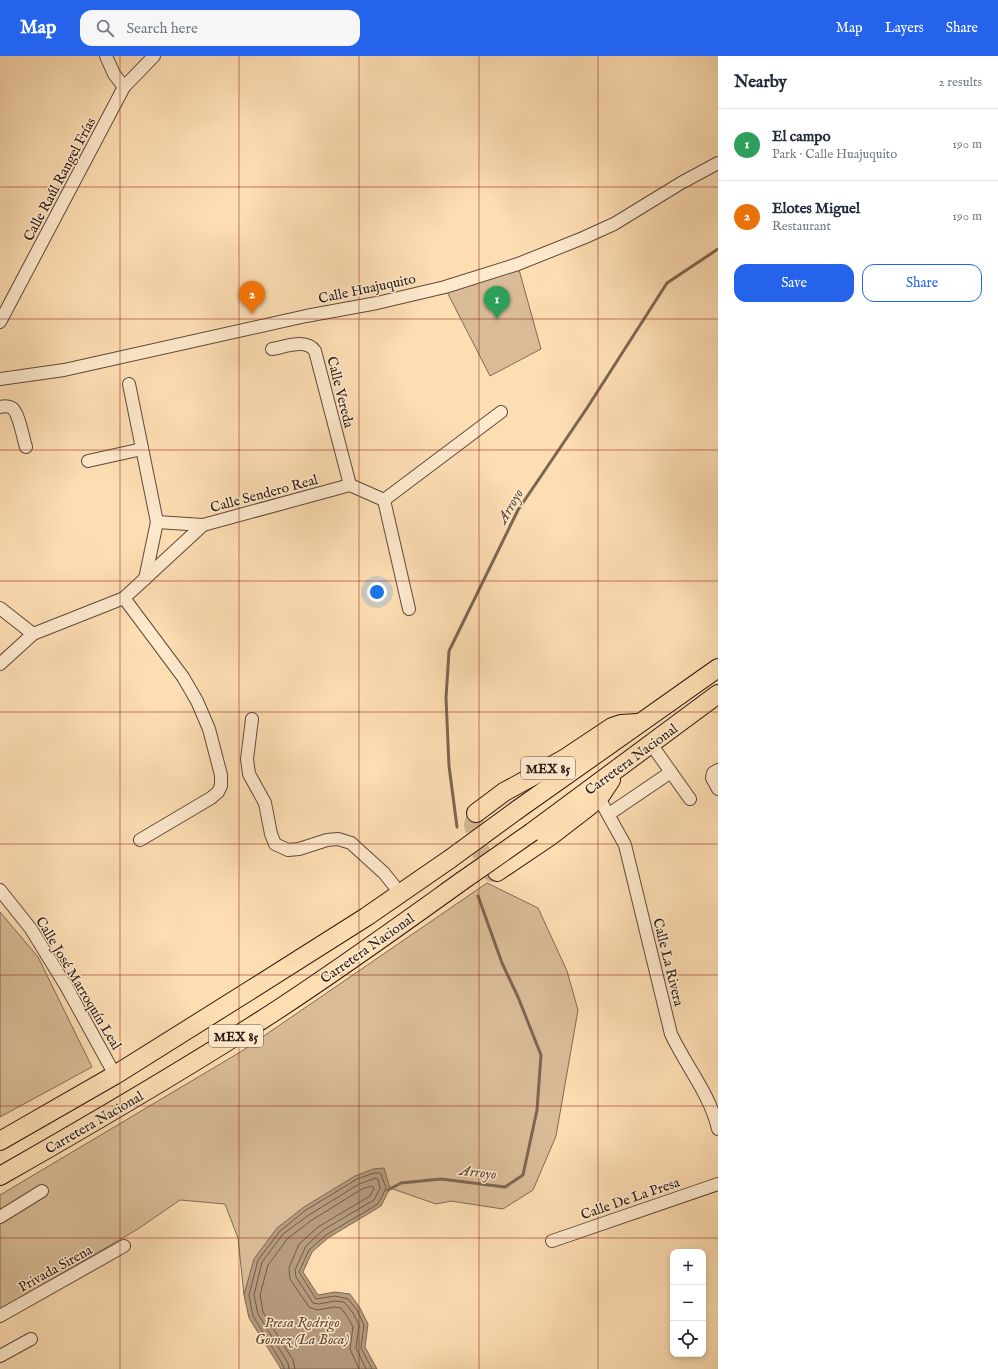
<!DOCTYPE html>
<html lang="en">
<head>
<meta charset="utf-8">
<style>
  :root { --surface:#fff; --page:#f6f6f7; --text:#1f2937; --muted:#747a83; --line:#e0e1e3; --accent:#2563eb }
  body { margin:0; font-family:"IM FELL English",serif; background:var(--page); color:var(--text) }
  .controls { position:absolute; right:12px; bottom:12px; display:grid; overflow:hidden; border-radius:8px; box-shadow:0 2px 6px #0003 }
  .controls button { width:36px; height:36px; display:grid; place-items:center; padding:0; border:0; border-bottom:1px solid var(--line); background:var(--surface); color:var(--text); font:20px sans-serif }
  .you { position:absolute; left:377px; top:536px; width:14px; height:14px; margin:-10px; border:3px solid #fff; border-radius:50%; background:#1a73e8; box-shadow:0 0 0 6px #1a73e833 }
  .badge { display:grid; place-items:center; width:26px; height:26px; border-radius:50%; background:var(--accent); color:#fff; font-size:13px; font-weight:700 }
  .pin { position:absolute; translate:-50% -33px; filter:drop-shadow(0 1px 2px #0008) }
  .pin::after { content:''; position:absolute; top:21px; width:14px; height:12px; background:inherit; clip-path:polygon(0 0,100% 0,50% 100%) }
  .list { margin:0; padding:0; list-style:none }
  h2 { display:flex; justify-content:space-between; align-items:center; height:52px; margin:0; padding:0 16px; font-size:17px }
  h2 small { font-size:13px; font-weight:400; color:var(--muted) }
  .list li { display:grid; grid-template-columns:26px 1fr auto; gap:12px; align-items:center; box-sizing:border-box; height:72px; padding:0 16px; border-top:1px solid var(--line) }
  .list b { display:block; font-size:15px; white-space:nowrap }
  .list p { margin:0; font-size:13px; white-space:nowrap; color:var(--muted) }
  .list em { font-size:13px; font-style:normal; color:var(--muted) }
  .actions { display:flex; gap:8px; padding:12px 16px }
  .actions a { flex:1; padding:9px 0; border:1px solid var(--accent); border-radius:12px; text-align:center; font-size:14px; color:var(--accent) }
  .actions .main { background:var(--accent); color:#fff }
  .icon { flex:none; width:22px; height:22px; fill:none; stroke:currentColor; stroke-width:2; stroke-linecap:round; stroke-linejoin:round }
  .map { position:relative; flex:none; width:718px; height:1313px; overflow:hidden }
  header { display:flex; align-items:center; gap:24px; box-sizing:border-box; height:56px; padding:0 20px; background:var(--accent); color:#fff }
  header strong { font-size:19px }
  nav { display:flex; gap:22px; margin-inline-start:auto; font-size:14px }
  .search { width:280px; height:36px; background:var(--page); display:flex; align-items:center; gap:10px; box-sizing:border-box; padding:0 14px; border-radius:12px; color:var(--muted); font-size:15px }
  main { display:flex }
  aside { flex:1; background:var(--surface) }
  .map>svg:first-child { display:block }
  .green { fill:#d9bc97; stroke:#816a55 }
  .water { fill:#b59a7c; stroke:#7d6652 }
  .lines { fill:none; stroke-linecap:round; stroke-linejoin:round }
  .shore { stroke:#6f5a48; stroke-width:1 }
  .stream { stroke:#7d6652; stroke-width:3 }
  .highway-tunnel { stroke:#d3b692; stroke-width:18; stroke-dasharray:18 9; stroke-linecap:butt }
  .minor-casing { stroke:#5e4a3b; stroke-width:14 }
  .highway-casing { stroke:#291913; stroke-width:20 }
  .minor { stroke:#fee9cd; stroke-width:12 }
  .highway { stroke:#fdddb2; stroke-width:18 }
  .highway-bridge-casing { stroke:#291913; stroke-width:20; stroke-linecap:butt }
  .highway-bridge { stroke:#fdddb2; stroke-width:18 }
  .grid { fill:none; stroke:#8f2418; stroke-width:1; stroke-opacity:0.55 }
  .labels { text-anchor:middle; stroke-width:3; stroke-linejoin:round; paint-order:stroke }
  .shield { fill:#fee9cd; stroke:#69574b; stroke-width:1 }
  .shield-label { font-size:13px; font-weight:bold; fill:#291913 }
  .street-label { font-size:14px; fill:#291913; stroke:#fee9cd }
  .water-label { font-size:15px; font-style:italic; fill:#614d3d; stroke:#fee9cd }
</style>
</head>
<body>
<header>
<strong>Map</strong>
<div class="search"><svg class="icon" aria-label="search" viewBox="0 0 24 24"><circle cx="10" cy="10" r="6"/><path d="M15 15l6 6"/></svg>Search here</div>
<nav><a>Map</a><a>Layers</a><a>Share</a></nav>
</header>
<main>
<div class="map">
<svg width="718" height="1313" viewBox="0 0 718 1313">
  <rect width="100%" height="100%" fill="#fdddb2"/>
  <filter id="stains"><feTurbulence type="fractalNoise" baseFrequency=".005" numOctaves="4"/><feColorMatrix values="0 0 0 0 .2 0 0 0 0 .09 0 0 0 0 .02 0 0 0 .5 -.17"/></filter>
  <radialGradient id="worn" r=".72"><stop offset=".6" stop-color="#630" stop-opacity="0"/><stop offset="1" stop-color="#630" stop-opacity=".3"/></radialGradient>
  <g class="green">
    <path d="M518 210 541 293 490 320 445 232Z"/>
    <path d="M487 827 538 852 567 915 578 954 556 1080 533 1134 503 1153 451 1145 436 1148 390 1132 249 1222 244 1239 238 1182 225 1148 180 1144 138 1173 0 1254V1139L242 995Z"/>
    <path d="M0 856 38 901 92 1011 0 1061Z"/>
  </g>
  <path class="water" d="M384 1112 390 1132 381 1150 328 1182 312 1196 303 1216 318 1239 335 1236 350 1238 360 1252 368 1268 365 1291 377 1313H281L249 1262 244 1239 254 1203 277 1172 304 1151 355 1120 373 1113Z"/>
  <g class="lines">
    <g class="shore">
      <path d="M284 1313 283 1309 253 1260 249 1239 258 1204 280 1175 306 1154 357 1123 374 1117H380L381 1118 386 1132 378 1148 326 1179 309 1194 299 1216 316 1243 335 1240 348 1243 357 1254 364 1269 361 1292 372 1313"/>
      <path d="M289 1313 288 1307 258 1258 254 1239 262 1206 283 1178 309 1159 359 1128 376 1122 378 1123 380 1132 374 1144 323 1174 306 1190 295 1214 296 1221 313 1247 319 1248 335 1245 344 1246 353 1257 359 1269 356 1292 366 1313"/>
      <path d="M295 1313 293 1304 263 1256 260 1239 268 1209 288 1182 312 1164 362 1133 372 1130 374 1132 370 1140 318 1171 299 1188 289 1212 290 1223 309 1251 317 1254 335 1251 341 1252 347 1260 353 1271 350 1293 359 1313"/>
    </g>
    <g class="stream">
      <path d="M457 771 449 710 446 642 449 595 518 454 587 352 667 227 718 193"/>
      <path d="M388 1134 401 1127 441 1123 505 1131 523 1119 537 1054 541 999 518 941 502 907 478 840"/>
    </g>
    <path class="highway-tunnel" d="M476 757 473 769 483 803 488 814 492 817 496 816"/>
    <g class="minor-casing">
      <g id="minor">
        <path d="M106 0 114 18 124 31"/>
        <path d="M0 266 124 31 154 0"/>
        <path d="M272 293C285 291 306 282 315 295L350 429"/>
        <path d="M0 323 64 314 306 260 377 247 445 231 518 208 583 182 614 168 681 127 718 107"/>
        <path d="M129 328 157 466 145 523"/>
        <path d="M0 351C4 350 9 350 12 352 19 357 23 382 26 391"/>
        <path d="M88 405 142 393"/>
        <path d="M384 444 409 553"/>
        <path d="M157 466 203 469"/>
        <path d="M124 542 183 621 197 645 209 673 221 719V730L218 736 211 742 140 784"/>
        <path d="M0 552 33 578"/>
        <path d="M0 608 33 578 124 542 203 469 350 429 384 444 501 356"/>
        <path d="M252 663 247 703 249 718 265 747 271 778 275 788 288 794 299 793 327 784 338 783 351 787 384 817 400 837"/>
        <path d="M651 688 690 743"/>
        <path d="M718 714 713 717 712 722 718 733"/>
        <path d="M599 742 625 789 671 978C686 1010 710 1038 718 1073"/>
        <path d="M609 758 671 716"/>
        <path d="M0 834 31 873 66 930 115 1019"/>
        <path d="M0 1161 42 1135"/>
        <path d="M552 1185 718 1128"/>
        <path d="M0 1260 124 1190"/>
        <path d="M0 1300 31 1283"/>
      </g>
    </g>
    <g class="highway-casing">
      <g id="highway">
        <path d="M517 754 718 612"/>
        <path d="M476 757 504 736 564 703 612 671 621 668 638 667"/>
        <path d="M532 776 718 638"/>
        <path d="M497 816 549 781 588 751 599 742 611 724"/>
        <path d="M0 1085 115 1019 249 935 366 861 450 803"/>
        <path d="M0 1120C88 1070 175 1019 260 965 329 921 395 873 462 825"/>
      </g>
    </g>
    <use href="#minor" class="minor"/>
    <use href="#highway" class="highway"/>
    <g class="highway-bridge-casing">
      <g id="highway-bridge">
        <path d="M450 803 517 754"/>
        <path d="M462 825 532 776"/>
      </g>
    </g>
    <use href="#highway-bridge" class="highway-bridge"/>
  </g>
  <path class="grid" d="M120 0V1313M239 0V1313M359 0V1313M479 0V1313M598 0V1313M0 131H718M0 263H718M0 394H718M0 525H718M0 656H718M0 788H718M0 919H718M0 1050H718M0 1182H718"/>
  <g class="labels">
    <g class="shield">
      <rect x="521" y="701" width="54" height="22" rx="3"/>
      <rect x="209" y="969" width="54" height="22" rx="3"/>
    </g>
    <g class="shield-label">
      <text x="548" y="717">MEX 85</text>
      <text x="236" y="985">MEX 85</text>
    </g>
    <g class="street-label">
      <text transform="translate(59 123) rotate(-62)" y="5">Calle Raúl Rangel Frías</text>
      <text transform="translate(367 232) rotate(-12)" y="5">Calle Huajuquito</text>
      <text transform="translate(341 336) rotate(76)" y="5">Calle Vereda</text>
      <text transform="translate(264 437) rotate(-15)" y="5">Calle Sendero Real</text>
      <text transform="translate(631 703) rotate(-36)" y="5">Carretera Nacional</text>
      <text transform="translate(367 892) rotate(-35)" y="5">Carretera Nacional</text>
      <text transform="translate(669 906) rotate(76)" y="5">Calle La Rivera</text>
      <text transform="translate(79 927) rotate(59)" y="5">Calle José Marroquín Leal</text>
      <text transform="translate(94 1066) rotate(-30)" y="5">Carretera Nacional</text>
      <text transform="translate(630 1142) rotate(-19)" y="5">Calle De La Presa</text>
      <text transform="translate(55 1212) rotate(-29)" y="5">Privada Sirena</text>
    </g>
    <g class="water-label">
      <text transform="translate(510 450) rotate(-60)" y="5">Arroyo</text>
      <text transform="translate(478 1116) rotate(7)" y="5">Arroyo</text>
      <text x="302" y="1271">Presa Rodrigo<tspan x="302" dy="17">Gomez (La Boca)</tspan></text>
    </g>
  </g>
  <rect width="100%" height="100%" filter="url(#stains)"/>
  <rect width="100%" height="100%" fill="url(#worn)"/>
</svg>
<div class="controls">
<button>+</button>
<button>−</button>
<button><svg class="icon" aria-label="locate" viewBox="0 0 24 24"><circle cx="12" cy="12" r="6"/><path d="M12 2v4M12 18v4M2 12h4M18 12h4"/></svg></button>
</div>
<div class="you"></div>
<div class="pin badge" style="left:497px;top:263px;background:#2e9e5b">1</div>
<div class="pin badge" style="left:252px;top:258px;background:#e8710a">2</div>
</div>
<aside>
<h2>Nearby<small>2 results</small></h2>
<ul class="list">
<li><span class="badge" style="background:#2e9e5b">1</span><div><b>El campo</b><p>Park · Calle Huajuquito</p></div><em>190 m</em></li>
<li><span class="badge" style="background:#e8710a">2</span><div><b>Elotes Miguel</b><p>Restaurant</p></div><em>190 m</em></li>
</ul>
<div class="actions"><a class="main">Save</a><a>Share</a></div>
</aside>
</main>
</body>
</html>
